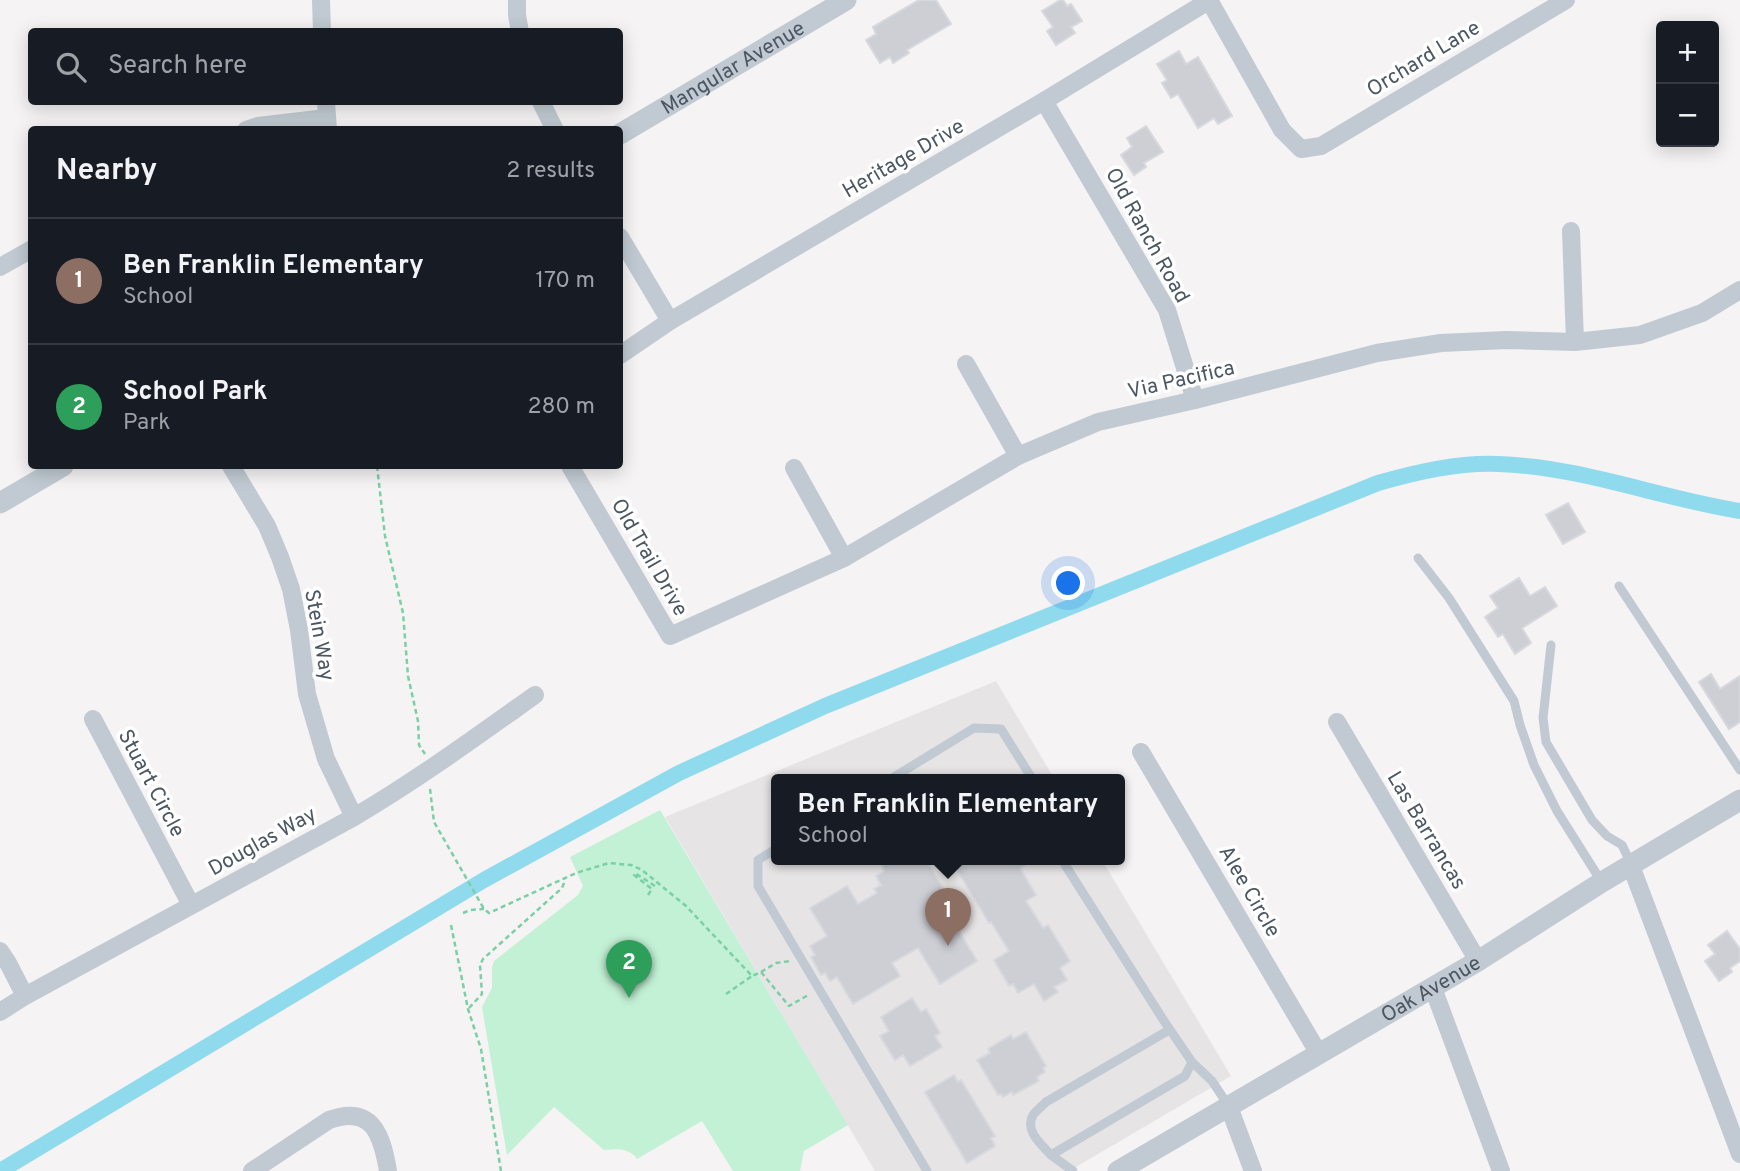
<!DOCTYPE html>
<html lang="en">
<head>
<meta charset="utf-8">
<style>
  :root { --surface:#171b24; --page:#20242c; --text:#f1f3f6; --muted:#9ea1a6; --line:#363941; --accent:#1a73e8 }
  body { margin:0; font-family:Overpass,sans-serif; background:var(--page); color:var(--text) }
  .controls { position:absolute; right:21px; top:21px; display:grid; overflow:hidden; border-radius:7px; box-shadow:0 4px 18px #0003 }
  .controls button { width:63px; height:63px; display:grid; place-items:center; padding:0; border:0; border-bottom:2px solid var(--line); background:var(--surface); color:var(--text); font:35px sans-serif }
  .you { position:absolute; left:1069px; top:584px; width:24px; height:24px; margin:-18px; border:5px solid #fff; border-radius:50%; background:#1a73e8; box-shadow:0 0 0 10px #1a73e833 }
  .badge { display:grid; place-items:center; width:46px; height:46px; border-radius:50%; background:var(--accent); color:#fff; font-size:23px; font-weight:700 }
  .pin { position:absolute; translate:-50% -58px; filter:drop-shadow(0 2px 4px #0008) }
  .pin::after { content:''; position:absolute; top:37px; width:24px; height:21px; background:inherit; clip-path:polygon(0 0,100% 0,50% 100%) }
  .popup { position:absolute; left:771px; top:774px; width:354px; height:91px; box-sizing:border-box; display:grid; place-content:center; border-radius:7px; background:var(--surface); filter:drop-shadow(0 2px 5px #0005); font-size:23px; white-space:nowrap; color:var(--muted) }
  .popup b { font-size:26px; color:var(--text) }
  .popup::after { content:''; position:absolute; left:50%; top:100%; margin-left:-14px; border:14px solid transparent; border-top-color:var(--surface) }
  .list { margin:0; padding:0; list-style:none }
  h2 { display:flex; justify-content:space-between; align-items:center; height:91px; margin:0; padding:0 28px; font-size:30px }
  h2 small { font-size:23px; font-weight:400; color:var(--muted) }
  .list li { display:grid; grid-template-columns:46px 1fr auto; gap:21px; align-items:center; box-sizing:border-box; height:126px; padding:0 28px; border-top:2px solid var(--line) }
  .list b { display:block; font-size:26px; white-space:nowrap }
  .list p { margin:0; font-size:23px; white-space:nowrap; color:var(--muted) }
  .list em { font-size:23px; font-style:normal; color:var(--muted) }
  .icon { flex:none; width:38px; height:38px; fill:none; stroke:currentColor; stroke-width:2; stroke-linecap:round; stroke-linejoin:round }
  .map { position:relative; flex:none; width:1740px; height:1171px; overflow:hidden }
  .search { position:absolute; background:var(--surface); box-shadow:0 4px 18px #0003; left:28px; top:28px; width:595px; height:77px; display:flex; align-items:center; gap:18px; box-sizing:border-box; padding:0 24px; border-radius:7px; color:var(--muted); font-size:26px }
  .panel { position:absolute; background:var(--surface); box-shadow:0 4px 18px #0003; left:28px; top:126px; width:595px; height:343px; border-radius:7px }
  .map>svg:first-child { display:block }
  .education { fill:#e6e4e5 }
  .green { fill:#c3f1d5 }
  .lines { fill:none; stroke-linecap:round; stroke-linejoin:round }
  .canal { stroke:#90daee; stroke-width:16 }
  .building { fill:#cdcfd5; stroke:#d7d9de; stroke-width:2 }
  .path { stroke:#7ad0a6; stroke-width:2.5; stroke-dasharray:5 3.5; stroke-linecap:butt }
  .service { stroke:#c1cad2; stroke-width:9 }
  .minor { stroke:#c1cad2; stroke-width:18 }
  .tertiary { stroke:#c1cad2; stroke-width:21 }
  .labels { text-anchor:middle; stroke-width:7; stroke-linejoin:round; paint-order:stroke }
  .street-label { font-size:21px; fill:#4a5661; stroke:#fff }
</style>
</head>
<body>
<div class="map">
<svg width="1740" height="1171" viewBox="0 0 1740 1171">
  <rect width="100%" height="100%" fill="#f5f3f3"/>
  <path class="education" d="M996 681 1055 780H776V860H1102L1231 1076 1069 1171H875L665 817Z"/>
  <path class="green" d="M660 810 848 1125 804 1151 800 1171H733L702 1121 637 1159C629 1147 616 1149 604 1150L554 1107 507 1155 482 1007 492 988V967L494 961 578 895 583 886 570 857Z"/>
  <g class="lines">
    <path class="canal" d="M0 1171 484 880 679 773 825 706 1378 483C1417 472 1459 462 1499 464 1582 467 1659 498 1740 511"/>
  </g>
  <g class="building">
    <path d="M919 0H936L951 24 907 50 909 53 893 63 890 57 880 63 866 40 876 34 873 27Z"/>
    <path d="M1060 0H1063L1067 6 1071 4 1082 21 1071 27 1075 33 1056 45 1047 31 1053 27 1042 11Z"/>
    <path d="M1179 51 1186 64 1198 57 1232 116 1218 124 1214 118 1198 128 1178 94 1171 98 1162 83 1167 80 1157 64Z"/>
    <path d="M1146 126 1163 152 1144 163 1146 167 1134 175 1121 155 1132 147 1127 138Z"/>
    <path d="M1568 503 1585 532 1563 544 1546 515Z"/>
    <path d="M1519 578 1530 596 1545 587 1557 606 1522 628 1531 643 1515 654 1503 634 1498 637 1485 617 1498 608 1490 596Z"/>
    <path d="M1711 674 1720 689 1740 676V722L1729 729 1699 682Z"/>
    <path d="M891 860H926L963 922 956 926 977 961 940 984 918 948 892 963 900 976 853 1004 837 977 830 981 825 973 821 975 811 957 815 955 810 946 827 936 810 908 847 886 858 904 877 893 874 889 881 885 876 876 884 871 882 866Z"/>
    <path d="M951 860H1034L1020 868 1036 895 1026 901 1043 928 1048 925 1070 961 1060 968 1067 980 1054 987 1058 992 1044 1001 1034 984 1018 993 1013 984 1009 986 994 960 1009 951 991 922 989 923Z"/>
    <path d="M1727 931 1740 949V961L1730 968 1732 972 1719 981 1705 961 1715 954 1708 945Z"/>
    <path d="M912 998 921 1012 926 1009 940 1033 935 1036 942 1047 910 1066 903 1055 895 1060 880 1036 889 1031 881 1017Z"/>
    <path d="M1026 1032 1046 1066 1043 1068 1045 1072 1037 1077 1039 1081 1013 1095 1012 1092 1003 1097 1001 1094 998 1095 977 1060 990 1053 988 1049 1011 1035 1013 1039Z"/>
    <path d="M954 1075 958 1082 961 1080 995 1136 991 1138 995 1146 967 1163 925 1092Z"/>
  </g>
  <g class="lines">
    <g class="path">
      <path d="M377 466 385 536 403 613 408 676 418 721 419 745 425 754"/>
      <path d="M430 789 434 822 484 909 489 913 576 873 609 863 631 865 642 870 686 906 752 976 761 972 789 1006 810 994"/>
      <path d="M648 895 652 889 634 875 635 873 655 886 658 883"/>
      <path d="M463 913 470 910 484 909"/>
      <path d="M451 925 468 1009 481 1049 501 1171"/>
      <path d="M761 972 776 963 790 961"/>
      <path d="M726 994 752 976"/>
      <path d="M469 1008 482 994 480 965 483 959 562 888 564 883V878"/>
    </g>
    <g class="service">
      <path d="M1418 558 1449 598 1514 701 1520 725 1534 765 1557 811 1601 881"/>
      <path d="M1619 586 1740 770"/>
      <path d="M1551 645 1543 718 1546 742 1592 820 1607 836 1622 845 1631 864"/>
      <path d="M889 780 974 728 1001 729 1033 780"/>
      <path d="M776 849 758 860V886L927 1171"/>
      <path d="M1062 860 1164 1021 1192 1062"/>
      <path d="M1051 1155C1042 1145 1024 1131 1033 1115 1036 1111 1042 1106 1046 1102L1169 1030"/>
      <path d="M1073 1171 1051 1155 1185 1076 1192 1062 1212 1081 1228 1105"/>
    </g>
    <g class="minor">
      <path d="M321 0 322 32"/>
      <path d="M517 0V15L520 32"/>
      <path d="M1209 0 1282 130 1301 149 1321 146 1566 0"/>
      <path d="M1044 101 1167 310 1195 400"/>
      <path d="M326 102 328 130"/>
      <path d="M541 102 555 130"/>
      <path d="M246 130 258 126 326 118"/>
      <path d="M1571 231 1575 342"/>
      <path d="M620 237 670 321"/>
      <path d="M0 267 32 249"/>
      <path d="M620 355 670 321 1044 101 1210 0"/>
      <path d="M966 364 1018 456"/>
      <path d="M231 466 267 526 280 557 291 589 299 630 307 694 326 759 354 817"/>
      <path d="M570 466 670 636 844 558 1018 456 1098 422 1195 400 1377 353 1441 343 1506 340 1575 342 1640 335 1702 313 1740 290"/>
      <path d="M794 468 844 558"/>
      <path d="M93 719 191 905"/>
      <path d="M1337 722 1478 961"/>
      <path d="M1141 752 1319 1054"/>
      <path d="M1631 866 1740 1154"/>
      <path d="M0 951 8 963 25 996"/>
      <path d="M1433 988 1501 1171"/>
      <path d="M0 1012 25 996 354 817C417 780 476 737 535 695"/>
      <path d="M1229 1107 1253 1171"/>
      <path d="M252 1171 329 1120C373 1104 382 1136 388 1171"/>
    </g>
    <g class="tertiary">
      <path id="s1" d="M620 134 846 0"/>
      <path d="M0 503 63 466"/>
      <path id="s2" d="M1118 1171 1478 961 1602 882 1740 800"/>
    </g>
  </g>
  <g class="labels">
    <g class="street-label">
      <text transform="translate(1423 58) rotate(-31)" y="7">Orchard Lane</text>
      <text dy="7" stroke="none"><textPath href="#s1" startOffset="131">Mangular Avenue</textPath></text>
      <text transform="translate(903 158) rotate(-30)" y="7">Heritage Drive</text>
      <text transform="translate(1148 235) rotate(61)" y="7">Old Ranch Road</text>
      <text transform="translate(1181 379) rotate(-13)" y="7">Via Pacifica</text>
      <text transform="translate(650 557) rotate(60)" y="7">Old Trail Drive</text>
      <text transform="translate(320 635) rotate(80)" y="7">Stein Way</text>
      <text transform="translate(152 783) rotate(62)" y="7">Stuart Circle</text>
      <text transform="translate(1427 830) rotate(59)" y="7">Las Barrancas</text>
      <text transform="translate(262 841) rotate(-29)" y="7">Douglas Way</text>
      <text transform="translate(1250 891) rotate(60)" y="7">Alee Circle</text>
      <text dy="7" stroke="none"><textPath href="#s2" startOffset="362">Oak Avenue</textPath></text>
    </g>
  </g>
</svg>
<div class="controls">
<button>+</button>
<button>−</button>
</div>
<div class="you"></div>
<div class="pin badge" style="left:948px;top:946px;background:#8d6e63">1</div>
<div class="popup"><b>Ben Franklin Elementary</b>School</div>
<div class="pin badge" style="left:629px;top:998px;background:#2e9e5b">2</div>
<div class="search"><svg class="icon" aria-label="search" viewBox="0 0 24 24"><circle cx="10" cy="10" r="6"/><path d="M15 15l6 6"/></svg>Search here</div>
<section class="panel">
<h2>Nearby<small>2 results</small></h2>
<ul class="list">
<li><span class="badge" style="background:#8d6e63">1</span><div><b>Ben Franklin Elementary</b><p>School</p></div><em>170 m</em></li>
<li><span class="badge" style="background:#2e9e5b">2</span><div><b>School Park</b><p>Park</p></div><em>280 m</em></li>
</ul>
</section>
</div>
</body>
</html>
